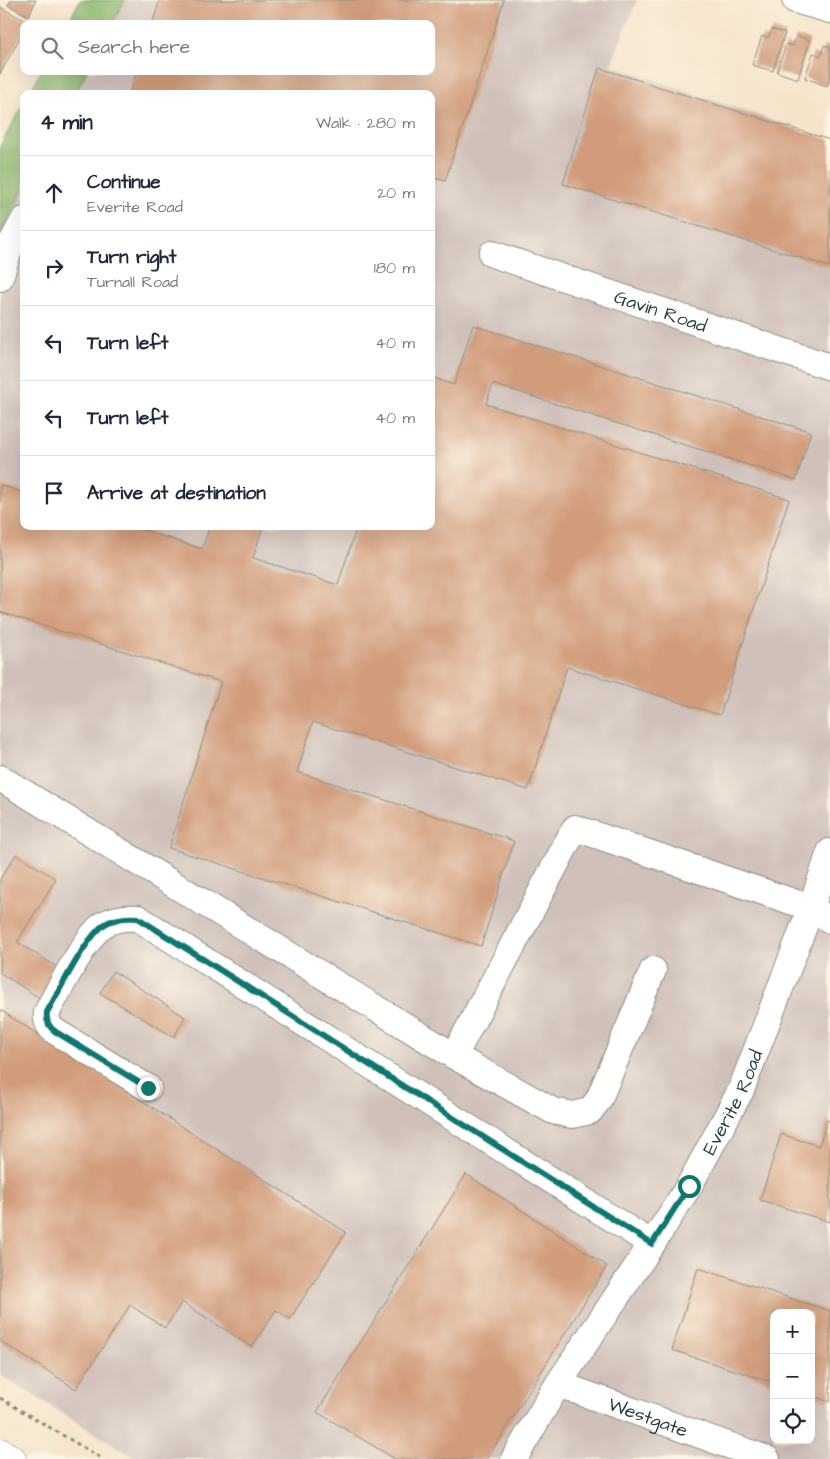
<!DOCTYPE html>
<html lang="en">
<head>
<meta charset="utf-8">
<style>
  :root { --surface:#fff; --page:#f2f2f3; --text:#1f2937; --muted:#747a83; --line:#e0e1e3 }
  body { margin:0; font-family:"Architects Daughter",sans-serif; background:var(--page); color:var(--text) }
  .controls { position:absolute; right:15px; bottom:15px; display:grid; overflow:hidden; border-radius:10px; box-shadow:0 5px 20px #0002 }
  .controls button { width:45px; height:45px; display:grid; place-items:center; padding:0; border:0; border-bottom:1px solid var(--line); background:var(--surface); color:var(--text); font:25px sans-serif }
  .stop { position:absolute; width:15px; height:15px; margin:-11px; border:4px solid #0f766e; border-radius:50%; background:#fff }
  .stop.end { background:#0f766e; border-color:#fff; box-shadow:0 1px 5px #0008 }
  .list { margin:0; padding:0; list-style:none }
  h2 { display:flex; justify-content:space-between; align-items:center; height:65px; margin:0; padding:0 20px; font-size:21px }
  h2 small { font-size:16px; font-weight:400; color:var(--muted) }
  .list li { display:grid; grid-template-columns:32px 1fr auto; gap:15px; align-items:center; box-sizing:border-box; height:75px; padding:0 20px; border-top:1px solid var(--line) }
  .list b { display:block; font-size:19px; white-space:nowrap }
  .list p { margin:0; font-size:16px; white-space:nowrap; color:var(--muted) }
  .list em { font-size:16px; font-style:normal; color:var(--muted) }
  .icon { flex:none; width:28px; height:28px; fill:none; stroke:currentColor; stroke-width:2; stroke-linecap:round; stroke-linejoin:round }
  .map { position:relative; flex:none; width:830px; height:1459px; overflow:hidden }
  .search { position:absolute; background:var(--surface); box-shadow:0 5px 20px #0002; left:20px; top:20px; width:415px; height:55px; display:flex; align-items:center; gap:12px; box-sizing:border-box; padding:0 18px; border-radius:10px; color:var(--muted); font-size:19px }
  .panel { position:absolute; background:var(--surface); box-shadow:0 5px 20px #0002; left:20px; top:90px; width:415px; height:440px; border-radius:10px }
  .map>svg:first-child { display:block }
  .industrial { fill:#cfc0ba; fill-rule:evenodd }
  .forest { fill:#8bb76e; stroke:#557a51 }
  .building { fill:#d19c7b }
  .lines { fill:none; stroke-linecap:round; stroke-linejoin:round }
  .minor-casing { stroke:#8a907f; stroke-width:28 }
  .highway-casing { stroke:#8a907f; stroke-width:29 }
  .path { stroke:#8a907f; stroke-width:3; stroke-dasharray:4 4; stroke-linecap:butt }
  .minor { stroke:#fff; stroke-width:26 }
  .highway { stroke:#fff; stroke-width:28 }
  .route { stroke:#0f766e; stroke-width:6 }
  .labels { text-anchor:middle; stroke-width:4; stroke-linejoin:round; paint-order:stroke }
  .street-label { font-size:19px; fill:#1f3d34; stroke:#fcf5e5 }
</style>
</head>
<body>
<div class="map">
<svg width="830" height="1459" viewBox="0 0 830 1459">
  <rect width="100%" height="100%" fill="#fcf5e5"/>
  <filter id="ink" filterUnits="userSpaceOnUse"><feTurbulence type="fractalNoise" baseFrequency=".02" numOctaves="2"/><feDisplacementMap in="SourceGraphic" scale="10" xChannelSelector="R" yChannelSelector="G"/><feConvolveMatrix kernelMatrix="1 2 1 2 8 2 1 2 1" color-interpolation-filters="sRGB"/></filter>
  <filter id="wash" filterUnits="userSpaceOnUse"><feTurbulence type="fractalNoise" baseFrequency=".0096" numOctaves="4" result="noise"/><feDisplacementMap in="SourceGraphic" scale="20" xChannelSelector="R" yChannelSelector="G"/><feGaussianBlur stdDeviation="1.12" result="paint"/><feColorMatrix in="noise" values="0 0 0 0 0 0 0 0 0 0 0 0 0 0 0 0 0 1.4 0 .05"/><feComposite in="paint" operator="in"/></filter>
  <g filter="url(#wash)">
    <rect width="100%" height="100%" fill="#f6e4ca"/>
    <path class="industrial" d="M125 0H637L611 65 830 140V1459H137L0 1375V233L24 188V526H431V94H75L87 71H431V24H112ZM774 1313H811V1440H774Z"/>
    <g class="forest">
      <path d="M80 0H125L112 24H67Z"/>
      <path d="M41 71H87L75 94H29Z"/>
      <path d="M24 103V188L0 233V146Z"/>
    </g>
    <g id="blocks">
      <g class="building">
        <path d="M11 0H36L29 16 8 5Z"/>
        <path d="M160 0H504L445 181 431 177V94H129L137 71H431V24H152Z"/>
        <path d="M0 7 28 22 27 24H24V30L0 74Z"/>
        <path d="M772 29 785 33 773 71 752 65 762 36 768 38Z"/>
        <path d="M796 36 810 40 798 79 777 72 786 44 793 46Z"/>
        <path d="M824 45 830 47V77L827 86 805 78 813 53 821 56Z"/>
        <path d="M599 68 830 140V267L563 184Z"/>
        <path d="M473 325 811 432 796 480 493 384 486 404 789 499 720 715 567 667 528 790 313 722 297 772 514 841 481 946 169 848 221 682 0 612V485L24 493V526H130L202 549 210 526H263L253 558 338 585 357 526H431V377L454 385Z"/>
        <path d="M16 854 56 879 17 942 62 970 43 1000 0 973V879Z"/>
        <path d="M113 971 185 1017 174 1037 100 993Z"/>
        <path d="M0 1010 346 1232 290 1319 276 1310 252 1347 182 1302 165 1328 130 1305 76 1389 0 1341Z"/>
        <path d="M827 1120 830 1121V1222L760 1200 781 1134 819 1146Z"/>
        <path d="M466 1174 607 1266 487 1459H395L317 1412Z"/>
        <path d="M698 1268 830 1311V1402L811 1395V1313H774V1383L672 1350Z"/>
      </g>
    </g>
  </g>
  <g filter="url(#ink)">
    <use href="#blocks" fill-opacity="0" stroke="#8a907f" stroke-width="1"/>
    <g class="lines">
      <g class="minor-casing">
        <g id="minor">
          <path d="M795 0 830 10"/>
          <path id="s1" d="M492 254 830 367"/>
          <path d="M0 278 10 246 24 220"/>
          <path d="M0 778 454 1056 575 828 811 908 830 920"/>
          <path d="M454 1056 553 1111 572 1115 590 1111 599 1099 653 970"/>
          <path d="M148 1088 56 1032C48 1027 46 1021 47 1012 59 990 85 937 104 924 115 918 127 917 138 918L652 1244"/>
          <path id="s2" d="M558 1384 767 1459"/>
          <path id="s3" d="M514 1459 558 1384 652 1244 689 1186 741 1090 811 908 830 852"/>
        </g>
      </g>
      <g class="highway-casing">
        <path id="highway" d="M0 1452 12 1459"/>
      </g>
      <path class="path" d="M0 1398 103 1459"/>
      <use href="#minor" class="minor"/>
      <use href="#highway" class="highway"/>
    </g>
  </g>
  <g class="lines" filter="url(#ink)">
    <path class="route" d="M148 1088 56 1032C48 1027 46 1021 47 1012 60 990 85 938 105 924 115 918 127 917 138 918L652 1244 689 1186"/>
  </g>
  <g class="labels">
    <g class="street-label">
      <text dy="7" stroke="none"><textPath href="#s1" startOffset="178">Gavin Road</textPath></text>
      <text dy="7" stroke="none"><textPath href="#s3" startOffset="419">Everite Road</textPath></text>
      <text dy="7" stroke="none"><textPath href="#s2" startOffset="96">Westgate</textPath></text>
    </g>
  </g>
</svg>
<div class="controls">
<button>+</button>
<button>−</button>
<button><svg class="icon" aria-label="locate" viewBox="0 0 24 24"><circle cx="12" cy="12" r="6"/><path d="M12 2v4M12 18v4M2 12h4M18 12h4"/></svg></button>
</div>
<div class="stop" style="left:689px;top:1186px"></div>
<div class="stop end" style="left:148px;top:1088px"></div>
<div class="search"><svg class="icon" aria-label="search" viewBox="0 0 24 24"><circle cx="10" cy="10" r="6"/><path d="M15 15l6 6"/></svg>Search here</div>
<section class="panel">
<h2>4 min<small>Walk · 280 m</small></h2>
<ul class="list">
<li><svg class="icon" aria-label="ahead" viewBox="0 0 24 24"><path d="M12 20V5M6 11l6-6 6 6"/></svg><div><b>Continue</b><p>Everite Road</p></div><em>20 m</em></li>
<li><svg class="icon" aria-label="right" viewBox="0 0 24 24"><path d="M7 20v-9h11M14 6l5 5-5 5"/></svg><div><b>Turn right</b><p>Turnall Road</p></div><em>180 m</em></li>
<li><svg class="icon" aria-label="left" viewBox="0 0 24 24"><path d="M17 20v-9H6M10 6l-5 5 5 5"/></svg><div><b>Turn left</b></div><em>40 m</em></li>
<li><svg class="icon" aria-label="left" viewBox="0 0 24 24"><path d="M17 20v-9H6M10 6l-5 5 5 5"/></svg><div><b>Turn left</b></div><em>40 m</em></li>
<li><svg class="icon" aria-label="arrive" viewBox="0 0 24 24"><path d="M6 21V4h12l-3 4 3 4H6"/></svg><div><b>Arrive at destination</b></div></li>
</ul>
</section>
</div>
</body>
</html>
